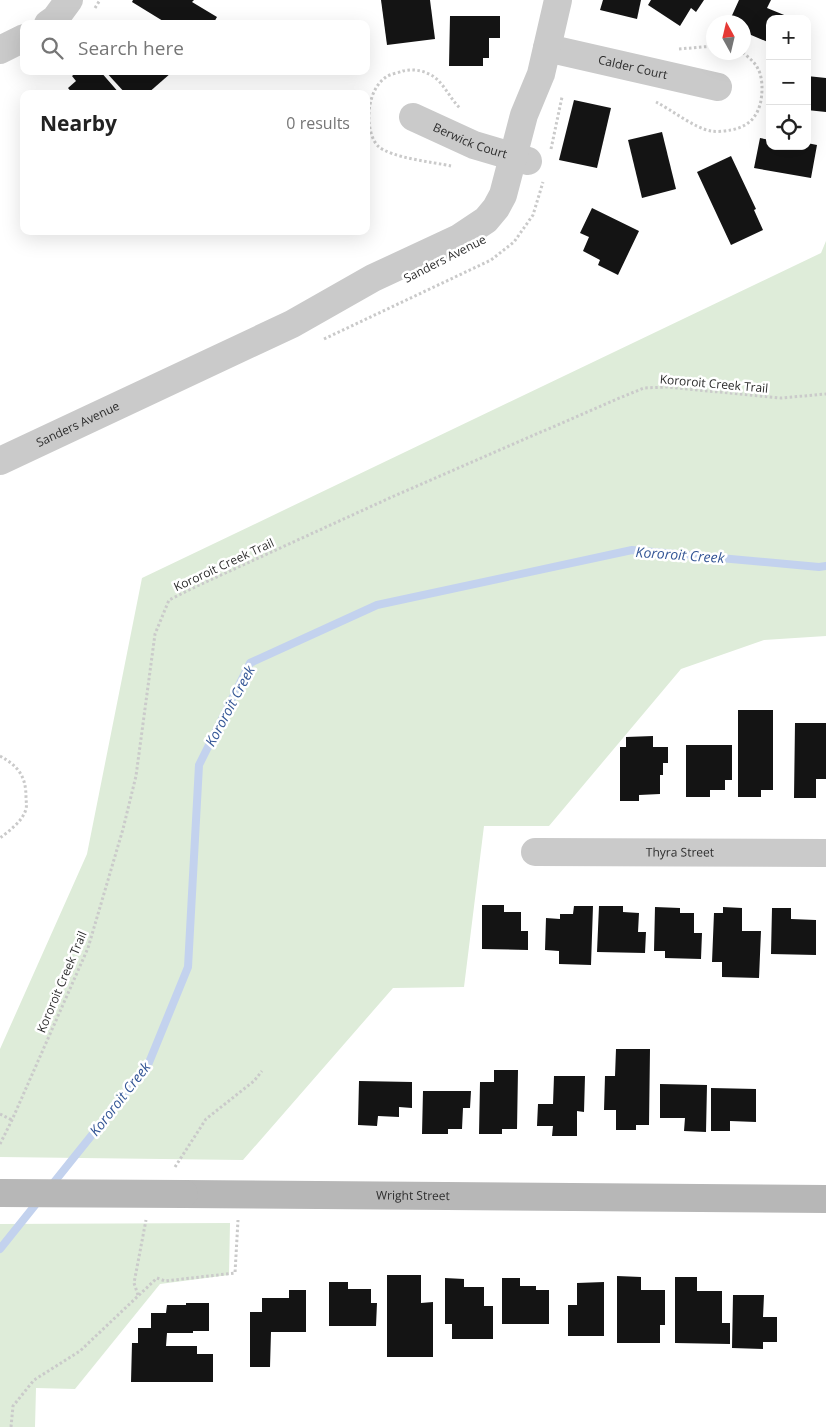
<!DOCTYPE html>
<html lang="en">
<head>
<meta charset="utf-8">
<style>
  :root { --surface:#fff; --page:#f6f6f6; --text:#222; --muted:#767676; --line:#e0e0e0 }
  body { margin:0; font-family:"Open Sans",sans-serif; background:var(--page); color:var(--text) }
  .controls { position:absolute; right:15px; top:15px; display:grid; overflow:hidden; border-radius:10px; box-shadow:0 5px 20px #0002 }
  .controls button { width:45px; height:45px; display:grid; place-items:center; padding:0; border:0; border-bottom:1px solid var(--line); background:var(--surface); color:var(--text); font:25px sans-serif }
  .compass { position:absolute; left:706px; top:15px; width:45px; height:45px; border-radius:50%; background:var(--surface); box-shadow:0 5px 20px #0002; rotate:352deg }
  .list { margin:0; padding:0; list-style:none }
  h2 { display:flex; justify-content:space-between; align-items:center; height:65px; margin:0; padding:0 20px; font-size:21px }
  h2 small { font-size:16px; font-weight:400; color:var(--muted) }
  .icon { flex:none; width:28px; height:28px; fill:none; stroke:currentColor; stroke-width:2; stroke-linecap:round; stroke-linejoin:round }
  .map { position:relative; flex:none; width:826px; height:1427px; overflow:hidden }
  .search { position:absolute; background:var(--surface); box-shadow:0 5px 20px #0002; left:20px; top:20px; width:350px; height:55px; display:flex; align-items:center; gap:12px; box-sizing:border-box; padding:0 18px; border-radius:10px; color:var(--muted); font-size:19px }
  .panel { position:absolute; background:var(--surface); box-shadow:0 5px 20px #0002; left:20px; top:90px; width:350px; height:145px; border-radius:10px }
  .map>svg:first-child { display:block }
  .green { fill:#deecd9 }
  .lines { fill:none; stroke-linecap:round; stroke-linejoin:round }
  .stream { stroke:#c3d2ee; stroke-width:8 }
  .building { fill:#141414 }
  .path { stroke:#cacaca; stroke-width:3; stroke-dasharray:2.5 2.5; stroke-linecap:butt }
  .street { stroke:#cacaca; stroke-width:28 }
  .secondary { stroke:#b7b7b7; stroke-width:28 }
  .secondary-bridge { stroke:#b7b7b7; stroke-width:28 }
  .labels { text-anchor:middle; stroke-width:5; stroke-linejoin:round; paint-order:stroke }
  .street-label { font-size:12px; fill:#2d2d2d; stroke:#fff }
  .water-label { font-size:14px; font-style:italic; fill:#345696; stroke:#fff }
</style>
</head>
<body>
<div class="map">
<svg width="826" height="1427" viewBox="0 0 826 1427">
  <rect width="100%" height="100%" fill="#fff"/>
  <g class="green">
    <path d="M826 241V636L764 640 681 669 549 826H484L464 987 393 988 243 1160 0 1157V1049L87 854 142 578 821 253Z"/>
    <path d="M230 1223 229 1275 160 1284 75 1389 36 1388 35 1427H0V1224Z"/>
  </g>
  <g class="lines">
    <g class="stream">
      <path d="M51 1186 148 1065 188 967 199 765 250 663 377 605 632 550 819 567 826 566"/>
      <path d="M0 1249 40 1199"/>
    </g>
  </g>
  <g class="building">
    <path d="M133 0H194L192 2 217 17 213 24H161L163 21 132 2Z"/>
    <path d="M381 0H430L435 39 387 45Z"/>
    <path d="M603 0H641L637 19 600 10Z"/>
    <path d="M651 0H704L696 12 691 8 680 26 648 5Z"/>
    <path d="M739 0H771L767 8 794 19H770V43L744 32V22H729Z"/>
    <path d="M450 16H500V38H489V58H483V66H449Z"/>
    <path d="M78 71H100L120 94H73L68 88 76 81 72 76Z"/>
    <path d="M105 71H170L171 73 147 94H126Z"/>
    <path d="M807 76 826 78V112L807 110Z"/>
    <path d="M574 100 611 108 597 168 559 160Z"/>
    <path d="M662 132 676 189 642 198 628 140Z"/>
    <path d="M760 138 770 140V146H807V143L817 145 811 178 754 168Z"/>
    <path d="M731 156 756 209 754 210 763 230 731 245 697 172Z"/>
    <path d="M592 208 639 231 618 275 598 265 600 260 583 251 589 237 580 233Z"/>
    <path d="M738 710H773V790H761V797H738Z"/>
    <path d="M795 723H826V779H816V798H794Z"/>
    <path d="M653 736V747H668V763H663V775H660V794L639 795V801H620V747H626V737Z"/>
    <path d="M686 745H732V780H725V790H710V797H686Z"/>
    <path d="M482 905H504V912H521V931H528V950L482 949Z"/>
    <path d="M574 906H593L591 965 559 964V951L545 950 546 918 560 919V914H573Z"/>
    <path d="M599 906H623V912L639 913 638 932H646L645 953 597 952Z"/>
    <path d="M655 907 680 908V913H694V933H702L701 959 665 958V951H654Z"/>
    <path d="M723 907 742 908V931H761L759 978 722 977V962H712L714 913H723Z"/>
    <path d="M772 908H791V919L816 920V955L771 954Z"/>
    <path d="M616 1049H650L649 1125H636V1130H616V1110H604L605 1076H615Z"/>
    <path d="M494 1070H518L517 1129H502V1134H479L480 1082H494Z"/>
    <path d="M554 1076H585L584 1112 577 1111V1136H552L553 1126H537L538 1104H553Z"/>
    <path d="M359 1081 412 1082V1108L399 1107V1117L378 1116 377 1126 358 1125Z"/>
    <path d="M660 1084 707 1085 706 1132 684 1131 685 1118H660Z"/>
    <path d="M711 1088 756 1089V1122L730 1121V1131H711Z"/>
    <path d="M423 1091H471L470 1108H463L462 1129H448V1134H422Z"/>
    <path d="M387 1275H421V1303L433 1302V1357H387Z"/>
    <path d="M617 1276 641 1277V1290H665V1325H660V1343H617Z"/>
    <path d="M675 1277H697V1291H722V1323H730V1344L675 1343Z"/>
    <path d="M445 1278 464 1279V1287H484V1306H493V1339H452V1324H445Z"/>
    <path d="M502 1278H520V1286H536V1290H549V1324H502Z"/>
    <path d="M329 1282H348V1289H371V1303H377L376 1326H329Z"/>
    <path d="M604 1282V1336H568V1305H577V1283Z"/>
    <path d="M289 1290H306V1332H271L270 1367H250V1312H262V1298H289Z"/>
    <path d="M733 1295H764L763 1317H777V1342H763V1349L732 1348Z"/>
    <path d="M186 1303H209V1331H193V1333H167L166 1346H197V1354H213V1382H131L132 1343H138V1328H151V1313H166L167 1305H186Z"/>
  </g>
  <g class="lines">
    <g class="path">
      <path d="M95 8 100 0"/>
      <path d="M679 49 714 46"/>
      <path d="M656 102C672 110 694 128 711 131 717 132 725 131 731 130 753 126 762 111 762 88 762 82 761 74 758 69 755 62 748 57 742 52"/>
      <path d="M551 149 562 97"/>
      <path d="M451 166C433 162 391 158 378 146 372 140 370 130 369 122 368 106 372 87 386 77 390 74 398 73 403 71 412 69 421 70 429 74 443 80 449 98 460 108"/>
      <path d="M324 339 491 260 514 242 533 215 543 182"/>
      <path d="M0 756C18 766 26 776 26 797 26 801 27 805 26 809 23 821 9 831 0 838"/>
      <path d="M0 1114 12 1120"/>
      <path d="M0 1144 12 1120 88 948 123 829 136 776 155 634 169 600 197 586 394 496 617 399 644 388 667 387 781 398 826 394"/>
      <path d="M175 1167 206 1119 254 1081 262 1071"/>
      <path d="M138 1295 134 1283 146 1220"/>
      <path d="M11 1427 13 1406 34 1380 80 1351 157 1278 165 1281 235 1273 238 1220"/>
    </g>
    <g class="street">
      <path d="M48 24 55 19 69 0"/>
      <path id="s1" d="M547 48 718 87"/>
      <path d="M0 50 24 38"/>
      <path id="s2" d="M413 117 474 145 528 161"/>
      <path id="s3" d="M0 461 292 324 373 278 459 238 486 220 496 208 503 195 524 115 541 74 558 0"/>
      <path id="s4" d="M535 852 826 853"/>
    </g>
    <path class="secondary" id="s5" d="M184 1194 826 1199"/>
    <path class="secondary-bridge" d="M0 1193 184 1194"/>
  </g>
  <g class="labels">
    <g class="street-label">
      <text dy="4" stroke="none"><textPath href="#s1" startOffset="88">Calder Court</textPath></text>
      <text dy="4" stroke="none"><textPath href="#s2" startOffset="62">Berwick Court</textPath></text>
      <text transform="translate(445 259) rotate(-27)" y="4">Sanders Avenue</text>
      <text transform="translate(714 384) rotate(5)" y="4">Kororoit Creek Trail</text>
      <text dy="4" stroke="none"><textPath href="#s3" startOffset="86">Sanders Avenue</textPath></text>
      <text transform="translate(224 565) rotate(-25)" y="4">Kororoit Creek Trail</text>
      <text dy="4" stroke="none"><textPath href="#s4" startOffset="145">Thyra Street</textPath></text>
      <text transform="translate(62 982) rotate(-67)" y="4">Kororoit Creek Trail</text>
      <text dy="4" stroke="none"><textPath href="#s5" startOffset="229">Wright Street</textPath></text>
    </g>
    <g class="water-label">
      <text transform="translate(680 555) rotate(4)" y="5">Kororoit Creek</text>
      <text transform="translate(230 706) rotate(-62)" y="5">Kororoit Creek</text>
      <text transform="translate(120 1099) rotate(-52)" y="5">Kororoit Creek</text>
    </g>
  </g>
</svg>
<div class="controls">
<button>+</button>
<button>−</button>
<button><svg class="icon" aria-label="locate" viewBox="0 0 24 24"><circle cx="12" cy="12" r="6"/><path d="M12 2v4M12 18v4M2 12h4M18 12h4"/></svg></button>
</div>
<svg class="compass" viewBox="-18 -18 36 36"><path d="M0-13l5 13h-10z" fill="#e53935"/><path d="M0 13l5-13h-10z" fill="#767676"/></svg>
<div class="search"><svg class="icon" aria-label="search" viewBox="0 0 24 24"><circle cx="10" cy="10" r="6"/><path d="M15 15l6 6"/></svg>Search here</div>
<section class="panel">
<h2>Nearby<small>0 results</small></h2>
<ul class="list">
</ul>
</section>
</div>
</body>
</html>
